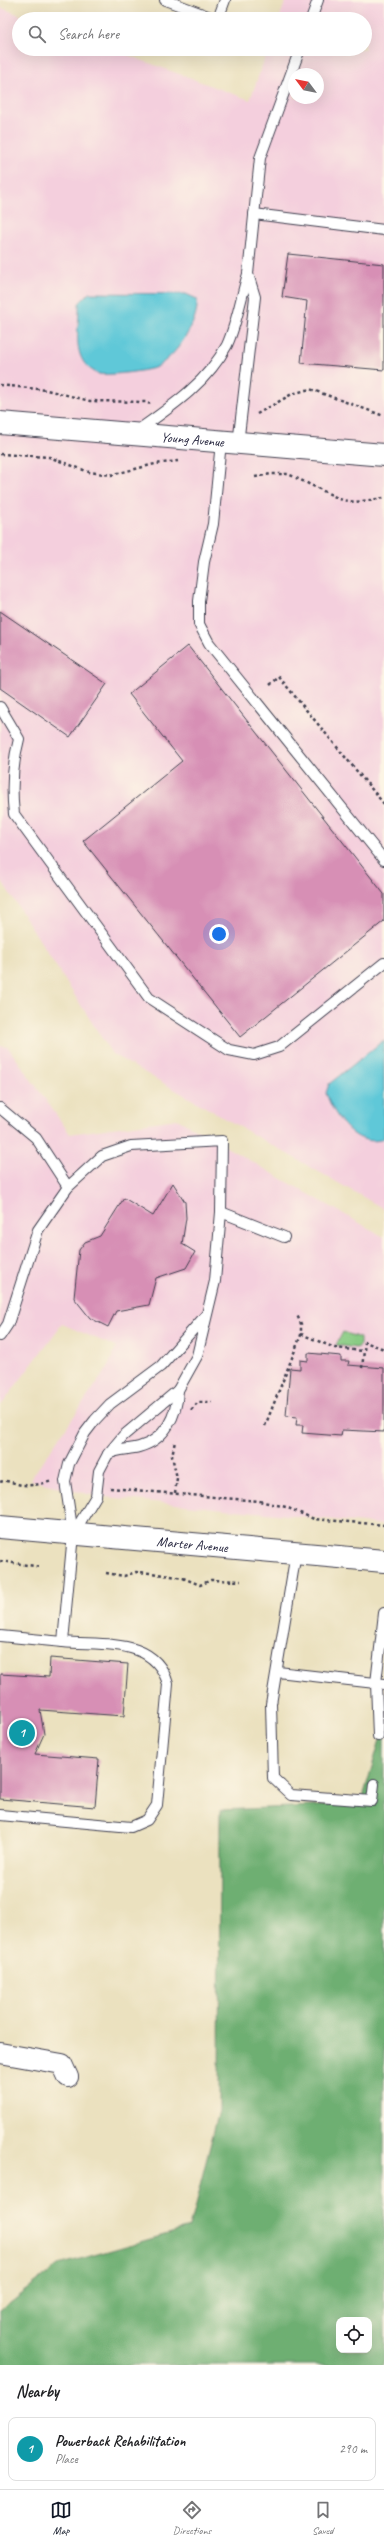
<!DOCTYPE html>
<html lang="en">
<head>
<meta charset="utf-8">
<style>
  :root { --surface:#fff; --page:#f6f6f6; --text:#202124; --muted:#757577; --line:#e0e0e0; --accent:#111827 }
  body { margin:0; font-family:Caveat,sans-serif; background:var(--page); color:var(--text) }
  .controls { position:absolute; right:12px; bottom:12px; display:grid; overflow:hidden; border-radius:8px; box-shadow:0 4px 16px #0002 }
  .controls button { width:36px; height:36px; display:grid; place-items:center; padding:0; border:0; border-bottom:1px solid var(--line); background:var(--surface); color:var(--text); font:20px sans-serif }
  .compass { position:absolute; left:288px; top:68px; width:36px; height:36px; border-radius:50%; background:var(--surface); box-shadow:0 4px 16px #0002; rotate:302deg }
  .you { position:absolute; left:219px; top:934px; width:14px; height:14px; margin:-10px; border:3px solid #fff; border-radius:50%; background:#1a73e8; box-shadow:0 0 0 6px #1a73e833 }
  .badge { display:grid; place-items:center; width:26px; height:26px; border-radius:50%; background:var(--accent); color:#fff; font-size:13px; font-weight:700 }
  .pin { position:absolute; translate:-50% -50%; border:2px solid #fff; box-shadow:0 1px 4px #0006 }
  .list { margin:0; padding:0; list-style:none }
  h2 { display:flex; justify-content:space-between; align-items:center; height:52px; margin:0; padding:0 16px; font-size:17px }
  h2 small { font-size:13px; font-weight:400; color:var(--muted) }
  .list li { display:grid; grid-template-columns:26px 1fr auto; gap:12px; align-items:center; box-sizing:border-box; height:64px; margin:0 8px 8px; padding:0 8px; border:1px solid var(--line); border-radius:8px }
  .list b { display:block; font-size:15px; white-space:nowrap }
  .list p { margin:0; font-size:13px; white-space:nowrap; color:var(--muted) }
  .list em { font-size:13px; font-style:normal; color:var(--muted) }
  .icon { flex:none; width:22px; height:22px; fill:none; stroke:currentColor; stroke-width:2; stroke-linecap:round; stroke-linejoin:round }
  .map { position:relative; flex:none; width:384px; height:2365px; overflow:hidden }
  .search { position:absolute; background:var(--surface); box-shadow:0 4px 16px #0002; left:12px; right:12px; top:12px; height:44px; display:flex; align-items:center; gap:10px; box-sizing:border-box; padding:0 14px; border-radius:22px; color:var(--muted); font-size:15px }
  .sheet { height:124px; background:var(--surface) }
  nav { display:flex; justify-content:space-around; align-items:center; box-sizing:border-box; height:56px; border-top:1px solid var(--line); background:var(--surface); font-size:11px; color:var(--muted) }
  nav a { display:grid; justify-items:center; gap:2px }
  nav .on { color:var(--accent) }
  .map>svg:first-child { display:block }
  .built { fill:#f4cfdd; fill-rule:evenodd }
  .green { fill:#89cb84; stroke:#567660 }
  .forest { fill:#6eaf72; stroke:#486856; fill-rule:evenodd }
  .water { fill:#5ec8d8; stroke:#40758a }
  .building { fill:#d78fb5 }
  .lines { fill:none; stroke-linecap:round; stroke-linejoin:round }
  .service-casing { stroke:#403f4f; stroke-width:12 }
  .minor-casing { stroke:#403f4f; stroke-width:22 }
  .tertiary-casing { stroke:#403f4f; stroke-width:24 }
  .secondary-casing { stroke:#403f4f; stroke-width:24 }
  .path { stroke:#403f4f; stroke-width:2.5; stroke-dasharray:3 3; stroke-linecap:butt }
  .service { stroke:#fff; stroke-width:10 }
  .minor { stroke:#fff; stroke-width:20 }
  .tertiary { stroke:#fff; stroke-width:22 }
  .secondary { stroke:#fff; stroke-width:22 }
  .labels { text-anchor:middle; stroke-width:3; stroke-linejoin:round; paint-order:stroke }
  .street-label { font-size:14px; fill:#22223b; stroke:#fcf5e5 }
</style>
</head>
<body>
<div class="map">
<svg width="384" height="2365" viewBox="0 0 384 2365">
  <rect width="100%" height="100%" fill="#fcf5e5"/>
  <filter id="ink" filterUnits="userSpaceOnUse"><feTurbulence type="fractalNoise" baseFrequency=".025" numOctaves="2"/><feDisplacementMap in="SourceGraphic" scale="8" xChannelSelector="R" yChannelSelector="G"/><feConvolveMatrix kernelMatrix="1 2 1 2 8 2 1 2 1" color-interpolation-filters="sRGB"/></filter>
  <filter id="wash" filterUnits="userSpaceOnUse"><feTurbulence type="fractalNoise" baseFrequency=".012" numOctaves="4" result="noise"/><feDisplacementMap in="SourceGraphic" scale="16" xChannelSelector="R" yChannelSelector="G"/><feGaussianBlur stdDeviation="0.9" result="paint"/><feColorMatrix in="noise" values="0 0 0 0 0 0 0 0 0 0 0 0 0 0 0 0 0 1.4 0 .05"/><feComposite in="paint" operator="in"/></filter>
  <g filter="url(#wash)">
    <rect width="100%" height="100%" fill="#ebe1bf"/>
    <g class="built">
      <path d="M286 0H384V1209L112 1054 0 878V7L29 19H19V49H111L250 100 268 49H365V19H279ZM294 74H318V98H294Z"/>
      <path d="M0 1046 8 1047 70 1134 177 1119 384 1237V1525L96 1496 30 1480 108 1367 116 1347 62 1324 0 1407Z"/>
    </g>
    <path class="green" d="M343 1332 360 1338V1345L356 1348 336 1345Z"/>
    <path class="forest" d="M384 1726V2365H0V2311L59 2265 189 2228 219 2111 220 1810 361 1804ZM339 2320H369V2350H339Z"/>
    <g class="water">
      <path d="M89 293 186 294 197 299C200 321 175 359 154 368 147 371 105 376 99 374 96 373 88 368 86 365 72 349 80 322 79 303Z"/>
      <path d="M384 1040V1139C355 1149 334 1116 326 1093L329 1084Z"/>
    </g>
    <g id="blocks">
      <g class="building">
        <path d="M288 254 384 264V370L301 363 307 301 282 297Z"/>
        <path d="M0 611 107 684 70 737 0 688Z"/>
        <path d="M188 646 384 894V921L240 1037 83 841 182 761 129 694Z"/>
        <path d="M173 1183 185 1202 186 1218 182 1244 195 1252 186 1268 156 1278 149 1305 116 1311 108 1327 90 1318 74 1298 79 1250 85 1242 100 1236 124 1198 153 1216Z"/>
        <path d="M308 1353 341 1356V1361H349L348 1365 384 1368V1432L342 1430 341 1436 302 1433 303 1425H296L297 1417 286 1416 290 1368 300 1369V1360L308 1361Z"/>
        <path d="M50 1658 128 1664 124 1716 40 1710 44 1734 35 1754 99 1759 95 1807 0 1799V1674L49 1677Z"/>
      </g>
    </g>
  </g>
  <g filter="url(#ink)">
    <use href="#blocks" fill-opacity="0" stroke="#403f4f" stroke-width="1"/>
    <g class="lines">
      <g class="service-casing">
        <g id="service">
          <path d="M165 0 216 19"/>
          <path d="M218 19 225 0"/>
          <path d="M311 19 318 0"/>
          <path d="M254 214 384 230"/>
          <path d="M137 431C171 407 207 383 227 345 237 323 241 297 248 274"/>
          <path d="M221 442 213 524 204 562 199 601V624L209 643 384 860"/>
          <path d="M238 444 255 297 248 274 260 158 300 49"/>
          <path d="M0 707 19 739C12 765 11 787 14 814L149 998 229 1050 254 1055 279 1047 384 963"/>
          <path d="M0 1108 36 1138 68 1187"/>
          <path d="M0 1336 8 1324 38 1230 68 1187 102 1156 131 1146 222 1141 221 1212"/>
          <path d="M108 1454C118 1449 128 1450 139 1447 165 1440 177 1416 178 1390"/>
          <path d="M73 1534 96 1496 99 1471 108 1454 123 1436 178 1390 197 1356 215 1281 221 1212 284 1237"/>
          <path d="M296 1553 271 1704 273 1778 291 1795 372 1801 374 1784"/>
          <path d="M0 1636 63 1642"/>
          <path d="M278 1672 384 1684"/>
          <path d="M378 1736 376 1683 384 1613"/>
          <path d="M0 1815 131 1827 147 1820 157 1805 168 1684C155 1637 104 1646 63 1642L73 1534 65 1481 69 1464 85 1433 95 1420 110 1404 161 1366 206 1315"/>
        </g>
      </g>
      <g class="minor-casing">
        <path id="minor" d="M0 2053 62 2064 68 2077"/>
      </g>
      <g class="tertiary-casing">
        <g id="tertiary">
          <path id="s1" d="M0 423 384 455"/>
        </g>
      </g>
      <g class="secondary-casing">
        <g id="secondary">
          <path id="s2" d="M0 1527 384 1561"/>
        </g>
      </g>
      <g class="path">
        <path d="M0 385 47 390 90 401 146 402 150 404"/>
        <path d="M257 414 292 394 310 389 384 416"/>
        <path d="M0 454 49 457 89 472 111 475 155 464 178 461"/>
        <path d="M255 477 271 474H288L342 500 355 502 384 498"/>
        <path d="M270 685 279 677 384 804"/>
        <path d="M301 1334 335 1348 363 1351"/>
        <path d="M362 1368 365 1342 384 1349"/>
        <path d="M191 1410 198 1402H212"/>
        <path d="M265 1426 301 1335V1324L297 1315"/>
        <path d="M0 1482C7 1479 15 1484 22 1485 33 1486 42 1484 52 1481"/>
        <path d="M110 1488 259 1501 286 1507 314 1519 384 1525"/>
        <path d="M175 1493 177 1478 172 1456 175 1441"/>
        <path d="M0 1561 41 1567"/>
        <path d="M106 1573 124 1576 136 1572 151 1573 183 1578 200 1585 211 1580 241 1581"/>
      </g>
      <use href="#service" class="service"/>
      <use href="#minor" class="minor"/>
      <use href="#tertiary" class="tertiary"/>
      <use href="#secondary" class="secondary"/>
    </g>
  </g>
  <g class="labels">
    <g class="street-label">
      <text dy="5" stroke="none"><textPath href="#s1" startOffset="193">Young Avenue</textPath></text>
      <text dy="5" stroke="none"><textPath href="#s2" startOffset="193">Marter Avenue</textPath></text>
    </g>
  </g>
</svg>
<div class="controls">
<button><svg class="icon" aria-label="locate" viewBox="0 0 24 24"><circle cx="12" cy="12" r="6"/><path d="M12 2v4M12 18v4M2 12h4M18 12h4"/></svg></button>
</div>
<svg class="compass" viewBox="-18 -18 36 36"><path d="M0-13l5 13h-10z" fill="#e53935"/><path d="M0 13l5-13h-10z" fill="#757577"/></svg>
<div class="you"></div>
<div class="pin badge" style="left:22px;top:1733px;background:#0f9aa8">1</div>
<div class="search"><svg class="icon" aria-label="search" viewBox="0 0 24 24"><circle cx="10" cy="10" r="6"/><path d="M15 15l6 6"/></svg>Search here</div>
</div>
<section class="sheet">
<h2>Nearby<small></small></h2>
<ul class="list">
<li><span class="badge" style="background:#0f9aa8">1</span><div><b>Powerback Rehabilitation</b><p>Place</p></div><em>290 m</em></li>
</ul>
</section>
<nav>
<a class="on"><svg class="icon" aria-label="map" viewBox="0 0 24 24"><path d="M3 6l6-2 6 2 6-2v14l-6 2-6-2-6 2zM9 4v14M15 6v14"/></svg>Map</a>
<a><svg class="icon" aria-label="directions" viewBox="0 0 24 24"><path d="M12 3l9 9-9 9-9-9zM9 14v-3h6M13 9l2 2-2 2"/></svg>Directions</a>
<a><svg class="icon" aria-label="saved" viewBox="0 0 24 24"><path d="M7 4h10v16l-5-4-5 4z"/></svg>Saved</a>
</nav>
</body>
</html>
